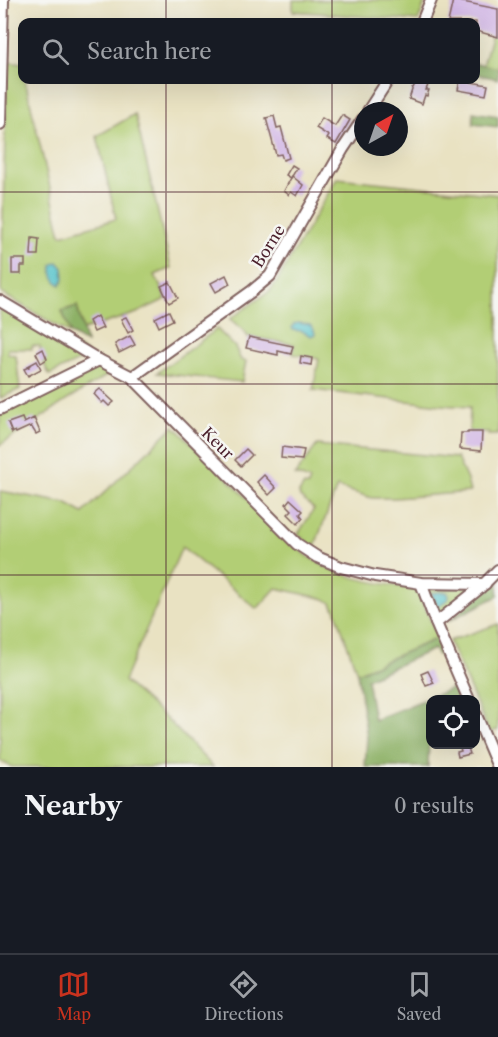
<!DOCTYPE html>
<html lang="en">
<head>
<meta charset="utf-8">
<style>
  :root { --surface:#171b24; --page:#20242c; --text:#f1f3f6; --muted:#9ea1a6; --line:#363941; --accent:#c8321e }
  body { margin:0; font-family:"Libre Caslon Text",serif; background:var(--page); color:var(--text) }
  .controls { position:absolute; right:18px; bottom:18px; display:grid; overflow:hidden; border-radius:12px; box-shadow:0 6px 24px #0002 }
  .controls button { width:54px; height:54px; display:grid; place-items:center; padding:0; border:0; border-bottom:2px solid var(--line); background:var(--surface); color:var(--text); font:30px sans-serif }
  .compass { position:absolute; left:354px; top:102px; width:54px; height:54px; border-radius:50%; background:var(--surface); box-shadow:0 6px 24px #0002; rotate:40deg }
  .list { margin:0; padding:0; list-style:none }
  h2 { display:flex; justify-content:space-between; align-items:center; height:78px; margin:0; padding:0 24px; font-size:26px }
  h2 small { font-size:20px; font-weight:400; color:var(--muted) }
  .icon { flex:none; width:33px; height:33px; fill:none; stroke:currentColor; stroke-width:2; stroke-linecap:round; stroke-linejoin:round }
  .map { position:relative; flex:none; width:498px; height:767px; overflow:hidden }
  .search { position:absolute; background:var(--surface); box-shadow:0 6px 24px #0002; left:18px; right:18px; top:18px; height:66px; display:flex; align-items:center; gap:15px; box-sizing:border-box; padding:0 21px; border-radius:12px; color:var(--muted); font-size:22px }
  .sheet { height:186px; background:var(--surface) }
  nav { display:flex; justify-content:space-around; align-items:center; box-sizing:border-box; height:84px; border-top:2px solid var(--line); background:var(--surface); font-size:16px; color:var(--muted) }
  nav a { display:grid; justify-items:center; gap:3px }
  nav .on { color:var(--accent) }
  .map>svg:first-child { display:block }
  .green { fill:#b2ce75; stroke:#7e7650; stroke-width:1.5 }
  .forest { fill:#8db166; stroke:#6c6848; stroke-width:1.5 }
  .water { fill:#55c3ca; stroke:#50717a; stroke-width:1.5 }
  .building { fill:#d1b6e5 }
  .lines { fill:none; stroke-linecap:round; stroke-linejoin:round }
  .minor-casing { stroke:#826360; stroke-width:14 }
  .minor { stroke:#fff; stroke-width:10 }
  .grid { fill:none; stroke:#4a1f2b; stroke-width:1.5; stroke-opacity:0.55 }
  .labels { text-anchor:middle; stroke-width:5; stroke-linejoin:round; paint-order:stroke }
  .street-label { font-size:16px; fill:#4a1f2b; stroke:#f6f6f2 }
</style>
</head>
<body>
<div class="map">
<svg width="498" height="767" viewBox="0 0 498 767">
  <rect width="100%" height="100%" fill="#f6f6f2"/>
  <filter id="ink" filterUnits="userSpaceOnUse"><feTurbulence type="fractalNoise" baseFrequency=".0167" numOctaves="2"/><feDisplacementMap in="SourceGraphic" scale="12" xChannelSelector="R" yChannelSelector="G"/><feConvolveMatrix kernelMatrix="1 2 1 2 8 2 1 2 1" color-interpolation-filters="sRGB"/></filter>
  <filter id="wash" filterUnits="userSpaceOnUse"><feTurbulence type="fractalNoise" baseFrequency=".008" numOctaves="4" result="noise"/><feDisplacementMap in="SourceGraphic" scale="24" xChannelSelector="R" yChannelSelector="G"/><feGaussianBlur stdDeviation="1.35" result="paint"/><feColorMatrix in="noise" values="0 0 0 0 0 0 0 0 0 0 0 0 0 0 0 0 0 1.4 0 .05"/><feComposite in="paint" operator="in"/></filter>
  <g filter="url(#wash)">
    <rect width="100%" height="100%" fill="#e9e2c2"/>
    <g class="green">
      <path d="M293 0H426L418 21 293 11Z"/>
      <path d="M497 15H498V68L483 65Z"/>
      <path d="M7 62 22 64V80H25L61 235 116 219 97 136 135 114 171 268 155 275 166 299 137 313 83 330 77 306 62 311 71 334 1 293Z"/>
      <path d="M337 178 498 195V435H488V432H469L470 407 441 405 313 390 319 359 293 354 294 344 248 337 244 331 230 319 270 291 276 283Z"/>
      <path d="M0 303 87 353 81 360 49 375 41 357 40 346H32V349H8V354L16 355 20 389 0 398Z"/>
      <path d="M217 329 235 347 241 360 246 361 242 382 157 373Z"/>
      <path d="M92 367 111 373 72 397 0 445V414Z"/>
      <path d="M174 426 302 552C336 578 372 583 414 588L418 591 438 638 357 673 335 609 331 603 325 599 276 588 257 609 182 547 124 681 170 722 213 767H12L0 761V491L65 503 83 513Z"/>
      <path d="M317 445 457 458 467 480 470 492 395 498H372L337 487 314 548 298 534 314 509 300 497 299 493 304 485 308 486 310 480 295 475Z"/>
      <path d="M480 584 439 617 426 589H446Z"/>
      <path d="M498 624V730L489 732 449 641Z"/>
    </g>
    <g class="forest">
      <path d="M476 63 498 68V79L476 74Z"/>
      <path d="M473 112 498 116V127L473 124Z"/>
      <path d="M77 306 86 343 71 334 62 311Z"/>
      <path d="M498 581V596L448 621Z"/>
      <path d="M438 638 444 653 438 655 434 649 367 679 374 720 458 686 464 699 430 700V738L429 739 428 767H365L367 737 357 673Z"/>
    </g>
    <g class="water">
      <path d="M58 262 63 268 64 278 60 285C52 278 52 274 52 265Z"/>
      <path d="M299 323 310 325 314 330 315 334 311 336 302 331 293 330 292 327 294 324Z"/>
      <path d="M446 592 448 593 449 598 438 607 431 593Z"/>
    </g>
    <g id="blocks">
      <g class="building">
        <path d="M453 0 498 9V37L476 31V22H448Z"/>
        <path d="M417 80H430L426 90H429L427 96 425 95 422 104 409 99 412 90V88H413Z"/>
        <path d="M460 80 488 85 486 95 458 90Z"/>
        <path d="M342 115 350 120 336 144 327 139 329 136 316 128 322 118 335 126Z"/>
        <path d="M274 116 277 128 281 127 289 158 283 160 281 154 276 155 266 118Z"/>
        <path d="M292 165 297 168 291 178 286 175Z"/>
        <path d="M292 176 303 185 297 196 291 192 289 195 284 191Z"/>
        <path d="M32 238 39 239 38 255H31Z"/>
        <path d="M12 259H25V266H21V274H12Z"/>
        <path d="M226 275 230 284 216 292 211 283Z"/>
        <path d="M170 282 178 298 169 303 161 286Z"/>
        <path d="M169 311 173 320 159 327 155 318Z"/>
        <path d="M97 316 103 328 94 332 89 321Z"/>
        <path d="M126 317 133 330 128 333 121 319Z"/>
        <path d="M130 336 135 345 119 353 115 344Z"/>
        <path d="M249 337 293 346 291 354 278 351V355L246 348Z"/>
        <path d="M43 349 47 359 41 363 36 353Z"/>
        <path d="M301 356 312 358 311 365 300 363Z"/>
        <path d="M37 361 41 369 28 376 24 369 29 367 28 366Z"/>
        <path d="M100 389 114 402 109 406 104 401 102 403 94 394Z"/>
        <path d="M22 418 24 423 34 418 40 432 36 434 31 426 16 433 15 431 12 433 8 423Z"/>
        <path d="M468 432H482L481 451 460 449 461 433H468Z"/>
        <path d="M282 447 304 450 302 460 281 458Z"/>
        <path d="M246 449 252 455 241 466 235 460Z"/>
        <path d="M264 475 276 488 269 495 257 482Z"/>
        <path d="M290 499 303 511 300 514 303 518 298 524 288 514 292 510 286 504Z"/>
        <path d="M428 671 434 683 426 686 421 674Z"/>
        <path d="M459 744H467L470 754 458 757 457 752 461 751Z"/>
      </g>
    </g>
  </g>
  <g filter="url(#ink)">
    <use href="#blocks" fill-opacity="0" stroke="#826360" stroke-width="1.5"/>
    <g class="lines">
      <g class="minor-casing">
        <g id="minor">
          <path d="M422 22 431 0"/>
          <path d="M368 111 388 80"/>
          <path d="M0 124 3 0"/>
          <path d="M0 301 99 360 132 377 297 544 317 557 341 567 375 576 421 583 485 584"/>
          <path d="M132 377 252 291 270 276 343 149 363 119"/>
          <path d="M0 409 99 360"/>
          <path d="M421 583 436 623 469 700"/>
          <path d="M436 623 480 588 498 570"/>
          <path d="M476 715 498 767"/>
        </g>
      </g>
      <use href="#minor" class="minor"/>
    </g>
  </g>
  <path class="grid" d="M166 0V22M332 0V22M166 80V767M332 80V767M0 192H498M0 384H498M0 575H498"/>
  <g class="labels">
    <g class="street-label">
      <text transform="translate(268 246) rotate(-58)" y="6">Borne</text>
      <text transform="translate(218 443) rotate(45)" y="6">Keur</text>
    </g>
  </g>
</svg>
<div class="controls">
<button><svg class="icon" aria-label="locate" viewBox="0 0 24 24"><circle cx="12" cy="12" r="6"/><path d="M12 2v4M12 18v4M2 12h4M18 12h4"/></svg></button>
</div>
<svg class="compass" viewBox="-18 -18 36 36"><path d="M0-13l5 13h-10z" fill="#e53935"/><path d="M0 13l5-13h-10z" fill="#9ea1a6"/></svg>
<div class="search"><svg class="icon" aria-label="search" viewBox="0 0 24 24"><circle cx="10" cy="10" r="6"/><path d="M15 15l6 6"/></svg>Search here</div>
</div>
<section class="sheet">
<h2>Nearby<small>0 results</small></h2>
<ul class="list">
</ul>
</section>
<nav>
<a class="on"><svg class="icon" aria-label="map" viewBox="0 0 24 24"><path d="M3 6l6-2 6 2 6-2v14l-6 2-6-2-6 2zM9 4v14M15 6v14"/></svg>Map</a>
<a><svg class="icon" aria-label="directions" viewBox="0 0 24 24"><path d="M12 3l9 9-9 9-9-9zM9 14v-3h6M13 9l2 2-2 2"/></svg>Directions</a>
<a><svg class="icon" aria-label="saved" viewBox="0 0 24 24"><path d="M7 4h10v16l-5-4-5 4z"/></svg>Saved</a>
</nav>
</body>
</html>
